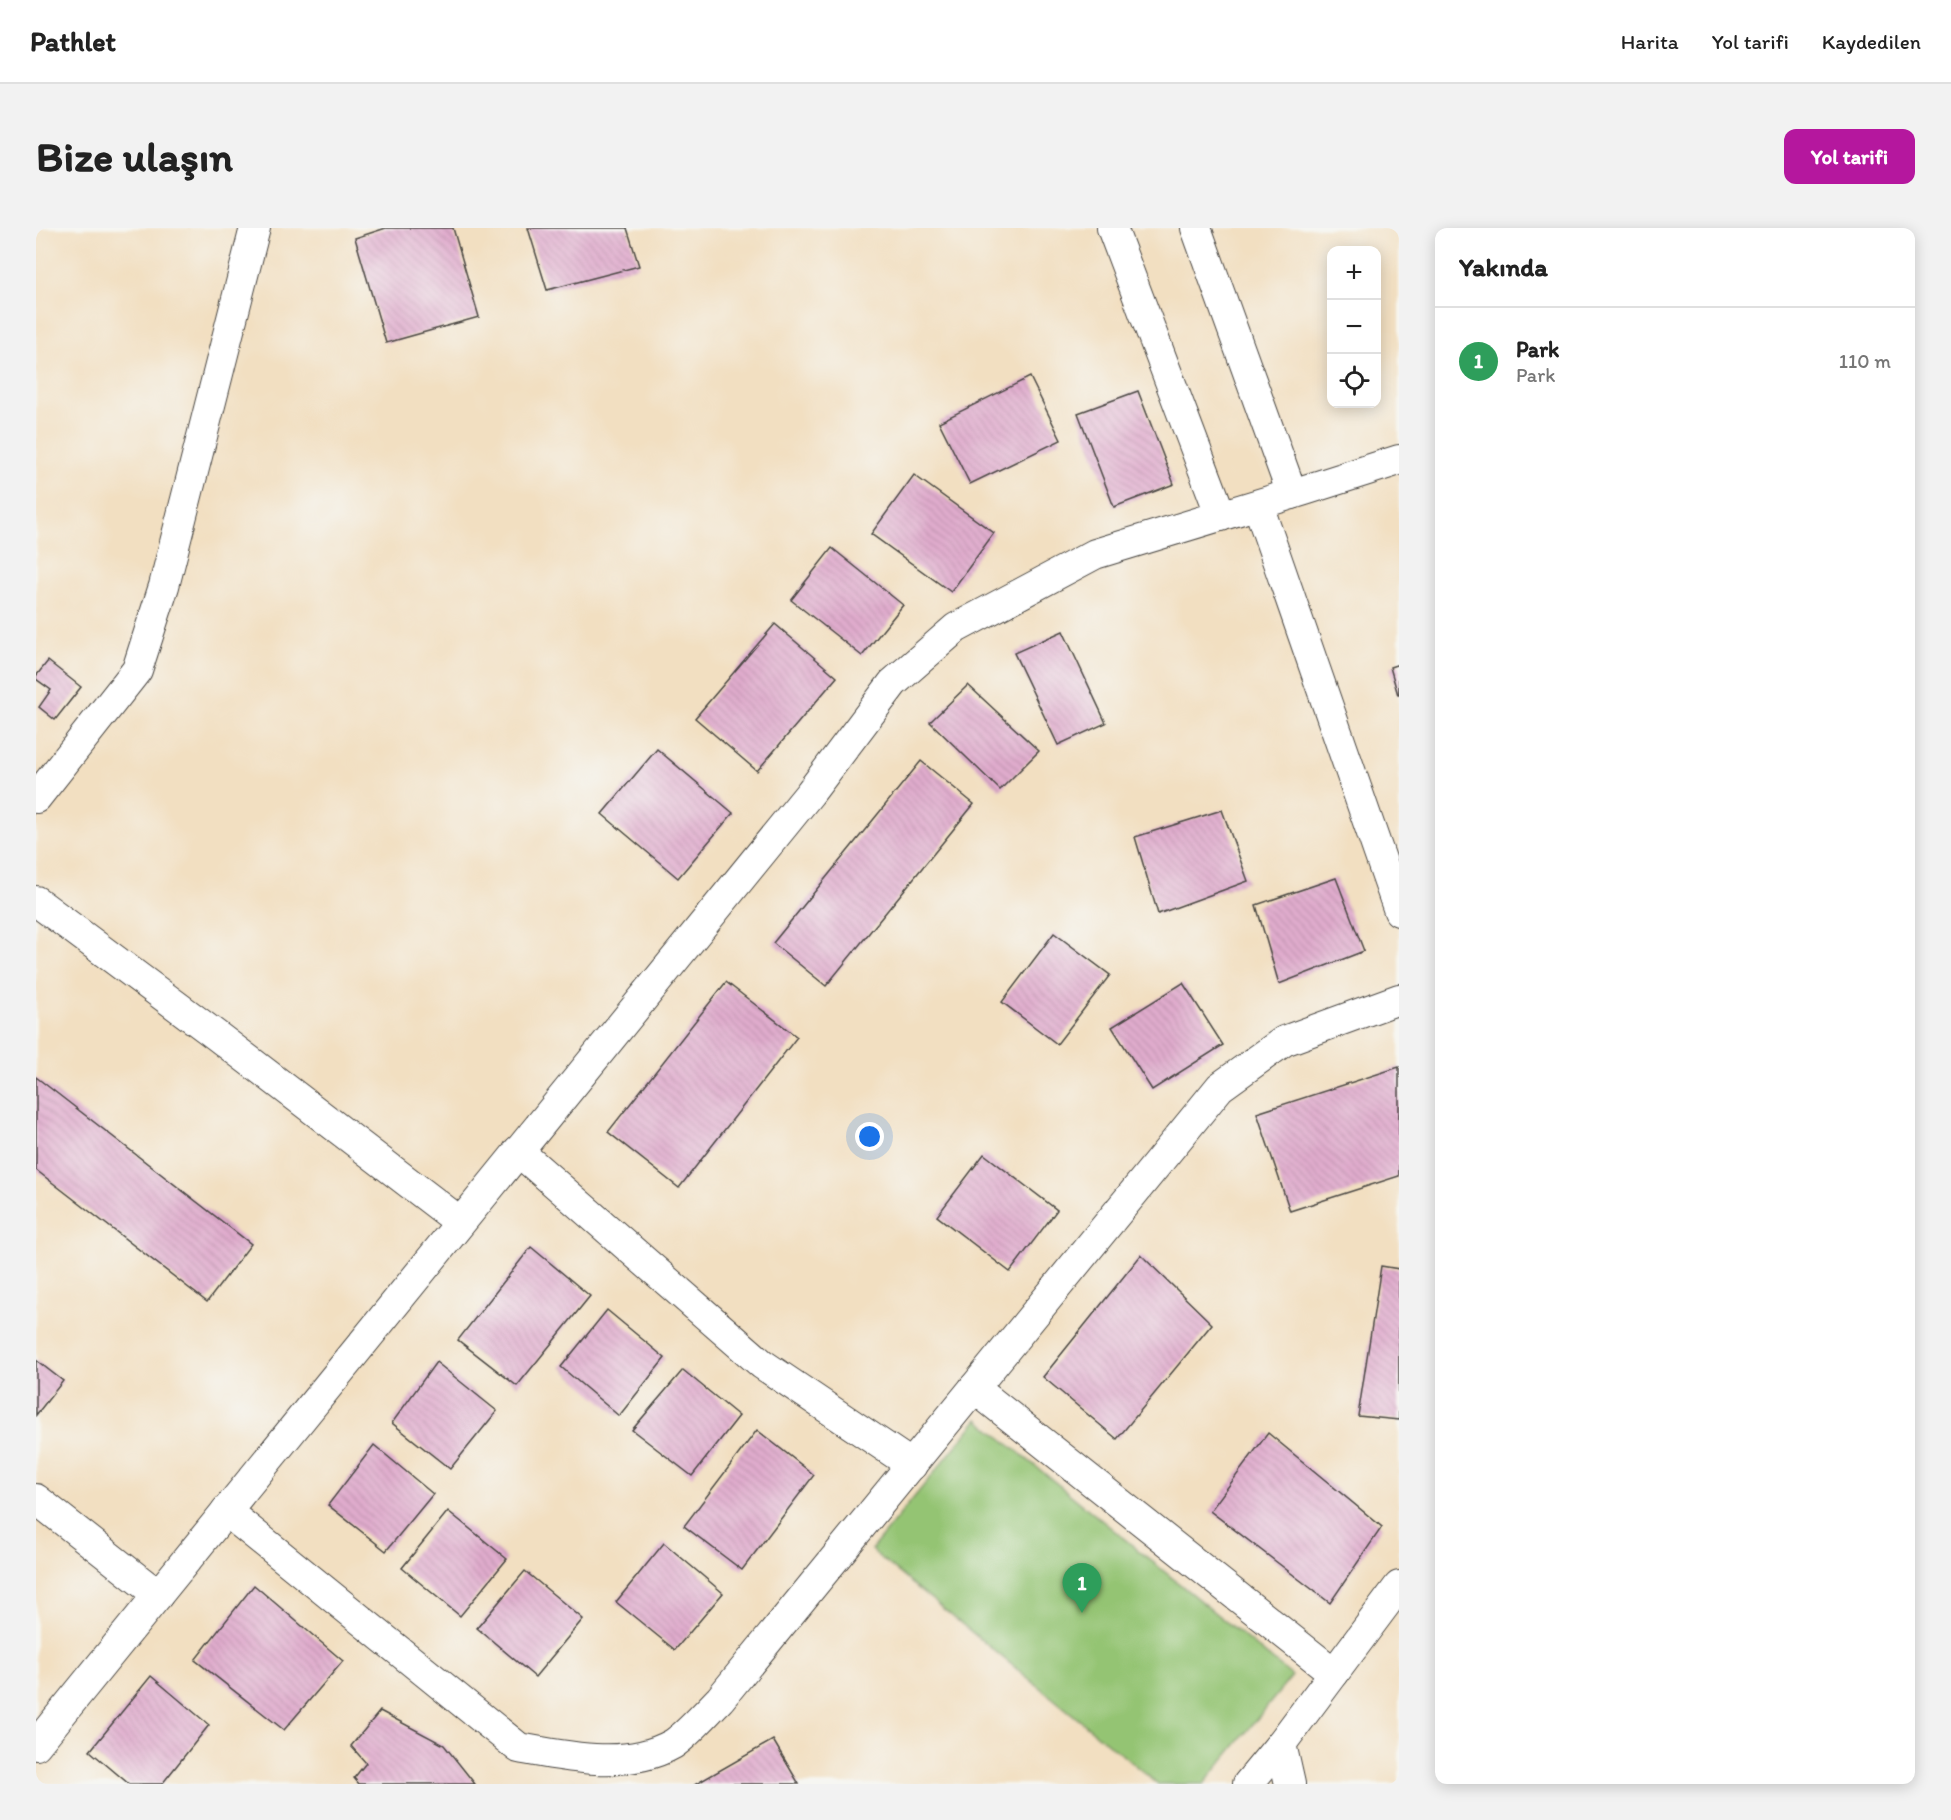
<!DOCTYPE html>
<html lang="tr">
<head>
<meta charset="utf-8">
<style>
  :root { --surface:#fff; --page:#f2f2f2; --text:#222; --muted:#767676; --line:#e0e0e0; --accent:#b5179e }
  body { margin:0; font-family:Itim,sans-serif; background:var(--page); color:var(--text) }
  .controls { position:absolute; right:18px; top:18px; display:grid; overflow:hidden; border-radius:12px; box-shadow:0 3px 15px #0003 }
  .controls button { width:54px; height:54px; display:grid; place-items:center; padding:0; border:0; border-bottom:2px solid var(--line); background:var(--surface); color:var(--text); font:30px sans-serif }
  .you { position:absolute; left:834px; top:909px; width:21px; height:21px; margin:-15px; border:4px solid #fff; border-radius:50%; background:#1a73e8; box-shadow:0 0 0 9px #1a73e833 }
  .badge { display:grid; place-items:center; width:39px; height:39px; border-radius:50%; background:var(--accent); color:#fff; font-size:20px; font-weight:700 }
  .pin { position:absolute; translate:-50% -50px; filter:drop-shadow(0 2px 3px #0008) }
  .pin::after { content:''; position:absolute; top:32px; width:21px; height:18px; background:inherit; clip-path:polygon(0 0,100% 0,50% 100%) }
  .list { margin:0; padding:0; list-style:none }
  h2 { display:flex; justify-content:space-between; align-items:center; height:78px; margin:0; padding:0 24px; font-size:26px }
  h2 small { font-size:20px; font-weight:400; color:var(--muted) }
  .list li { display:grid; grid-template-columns:39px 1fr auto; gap:18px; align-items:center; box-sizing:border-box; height:108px; padding:0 24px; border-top:2px solid var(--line) }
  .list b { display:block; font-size:22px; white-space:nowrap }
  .list p { margin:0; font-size:20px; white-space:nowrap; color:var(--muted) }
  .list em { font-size:20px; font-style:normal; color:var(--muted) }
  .icon { flex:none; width:33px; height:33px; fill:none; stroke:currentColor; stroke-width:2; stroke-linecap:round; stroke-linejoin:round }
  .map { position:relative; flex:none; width:1363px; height:1556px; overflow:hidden; border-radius:12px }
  header { display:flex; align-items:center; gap:36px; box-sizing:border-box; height:84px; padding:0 30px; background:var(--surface); border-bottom:2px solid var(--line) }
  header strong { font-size:28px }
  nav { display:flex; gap:33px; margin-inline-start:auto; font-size:21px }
  .intro { display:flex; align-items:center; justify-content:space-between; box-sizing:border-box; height:144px; padding:0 36px }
  h1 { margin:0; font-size:42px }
  .button { padding:15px 27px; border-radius:12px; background:var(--accent); color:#fff; font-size:21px; font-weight:700 }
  main { display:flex; gap:36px; padding:0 36px }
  aside { flex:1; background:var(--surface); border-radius:12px; box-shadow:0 3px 15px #0003 }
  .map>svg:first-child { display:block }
  .green { fill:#94c473; stroke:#60784f; stroke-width:1.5 }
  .building { fill:url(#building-back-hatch) }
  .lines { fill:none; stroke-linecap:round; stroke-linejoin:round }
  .minor-casing { stroke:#494642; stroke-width:32 }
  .minor { stroke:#fff; stroke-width:30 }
</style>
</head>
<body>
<header>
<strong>Pathlet</strong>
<nav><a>Harita</a><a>Yol tarifi</a><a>Kaydedilen</a></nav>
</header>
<div class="intro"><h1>Bize ulaşın</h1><a class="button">Yol tarifi</a></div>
<main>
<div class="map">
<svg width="1363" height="1556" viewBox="0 0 1363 1556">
  <defs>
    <pattern id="building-back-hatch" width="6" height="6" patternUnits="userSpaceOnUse" patternTransform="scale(1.5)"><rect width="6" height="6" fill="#e0accd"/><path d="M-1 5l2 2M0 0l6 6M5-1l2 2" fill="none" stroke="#c094b0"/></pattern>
  </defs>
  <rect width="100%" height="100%" fill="#f6f6f2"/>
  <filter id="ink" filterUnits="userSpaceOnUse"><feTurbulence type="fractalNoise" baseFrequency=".0167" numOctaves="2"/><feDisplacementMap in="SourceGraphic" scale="12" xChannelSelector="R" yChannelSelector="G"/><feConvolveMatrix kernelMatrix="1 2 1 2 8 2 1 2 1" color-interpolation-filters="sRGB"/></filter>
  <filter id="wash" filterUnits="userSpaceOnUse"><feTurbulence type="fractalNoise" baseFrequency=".008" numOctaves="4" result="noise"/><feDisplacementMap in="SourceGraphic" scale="24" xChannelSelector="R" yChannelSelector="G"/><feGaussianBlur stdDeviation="1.35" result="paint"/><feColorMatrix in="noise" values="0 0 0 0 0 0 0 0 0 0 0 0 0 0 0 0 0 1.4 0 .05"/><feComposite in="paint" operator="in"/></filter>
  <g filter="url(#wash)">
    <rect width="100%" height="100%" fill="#f2dfc1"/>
    <path class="green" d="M942 1191 1256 1448 1168 1556H1122L835 1322Z"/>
    <g id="blocks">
      <g class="building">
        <path d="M350 0H417L443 89 350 115 319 10Z"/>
        <path d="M492 0H591L603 38 511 62Z"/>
        <path d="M994 149 1025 212 934 256 903 194Z"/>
        <path d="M1102 163 1138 256 1078 279 1042 185Z"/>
        <path d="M878 247 958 305 915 364 835 306Z"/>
        <path d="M796 320 867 377 826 428 755 372Z"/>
        <path d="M739 396 801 449 721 543 659 490Z"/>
        <path d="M1027 403 1070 495 1022 517 978 425Z"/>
        <path d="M12 433 45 459 19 492 3 479 15 462 0 451V448Z"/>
        <path d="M1363 436V467H1362L1354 439Z"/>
        <path d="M932 457 1003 523 964 562 894 494Z"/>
        <path d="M621 521 697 585 642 650 566 586Z"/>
        <path d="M885 533 938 576 790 758 737 715Z"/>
        <path d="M1186 582 1212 653 1122 686 1099 609Z"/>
        <path d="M1300 650 1328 723 1243 756 1220 677Z"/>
        <path d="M1018 705 1074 747 1021 816 966 774Z"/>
        <path d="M690 754 761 809 643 960 572 904Z"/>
        <path d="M1147 755 1187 817 1116 862 1076 799Z"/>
        <path d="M1363 839V948L1254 983 1221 885Z"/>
        <path d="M0 849 215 1016 171 1074 0 942Z"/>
        <path d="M948 926 1021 982 974 1044 901 988Z"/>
        <path d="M495 1019 554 1068 481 1158 422 1112Z"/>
        <path d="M1105 1027 1176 1096 1081 1211 1007 1149Z"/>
        <path d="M1345 1038 1363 1041V1192L1322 1188Z"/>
        <path d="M571 1082 629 1130 583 1188 525 1139Z"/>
        <path d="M0 1132 27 1153 0 1187Z"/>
        <path d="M400 1134 461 1183 414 1241 356 1195Z"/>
        <path d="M647 1142 703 1188 656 1248 596 1202Z"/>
        <path d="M721 1202 778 1247 706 1342 648 1298Z"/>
        <path d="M1232 1205 1346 1299 1294 1375 1174 1283Z"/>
        <path d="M338 1217 397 1266 350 1323 292 1277Z"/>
        <path d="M412 1283 471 1331 424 1388 366 1340Z"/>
        <path d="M628 1315 687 1365 639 1422 580 1374Z"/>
        <path d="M489 1343 547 1391 499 1449 441 1400Z"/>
        <path d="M218 1357 307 1433 248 1502 159 1432Z"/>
        <path d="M115 1448 173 1497 126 1556H93L54 1523Z"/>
        <path d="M344 1483 408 1517 439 1556H323L318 1550 330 1535 315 1518Z"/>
        <path d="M737 1512 763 1556H660Z"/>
      </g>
    </g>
  </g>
  <g filter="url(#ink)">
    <use href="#blocks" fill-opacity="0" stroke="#494642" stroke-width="1.5"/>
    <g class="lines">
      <g class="minor-casing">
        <g id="minor">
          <path d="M1076 0 1185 288"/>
          <path d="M1160 0 1256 266"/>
          <path d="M1222 277 1363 683"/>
          <path d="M0 570 101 442 128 358 219 0"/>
          <path d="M0 673 181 808 424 994"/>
          <path d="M482 923 726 1136 876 1237"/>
          <path d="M938 1160 1298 1445"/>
          <path d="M0 1271 122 1367"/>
          <path d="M190 1283 483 1520C532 1529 591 1542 637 1516 651 1507 671 1484 684 1471L1184 859 1248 813 1363 771"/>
          <path d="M1245 1516 1254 1556"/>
          <path d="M0 1517 774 565 857 455 920 400 1059 326 1269 262 1363 232"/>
          <path d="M1212 1556 1245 1516 1363 1358"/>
        </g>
      </g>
      <use href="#minor" class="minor"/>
    </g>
  </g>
</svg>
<div class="controls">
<button>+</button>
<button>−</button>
<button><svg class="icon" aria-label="locate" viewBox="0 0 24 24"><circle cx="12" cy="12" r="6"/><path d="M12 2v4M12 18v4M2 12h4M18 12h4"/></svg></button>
</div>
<div class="you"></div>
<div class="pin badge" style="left:1046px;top:1385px;background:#2e9e5b">1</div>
</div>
<aside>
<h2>Yakında<small></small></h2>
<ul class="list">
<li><span class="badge" style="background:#2e9e5b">1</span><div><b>Park</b><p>Park</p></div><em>110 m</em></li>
</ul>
</aside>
</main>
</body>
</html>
